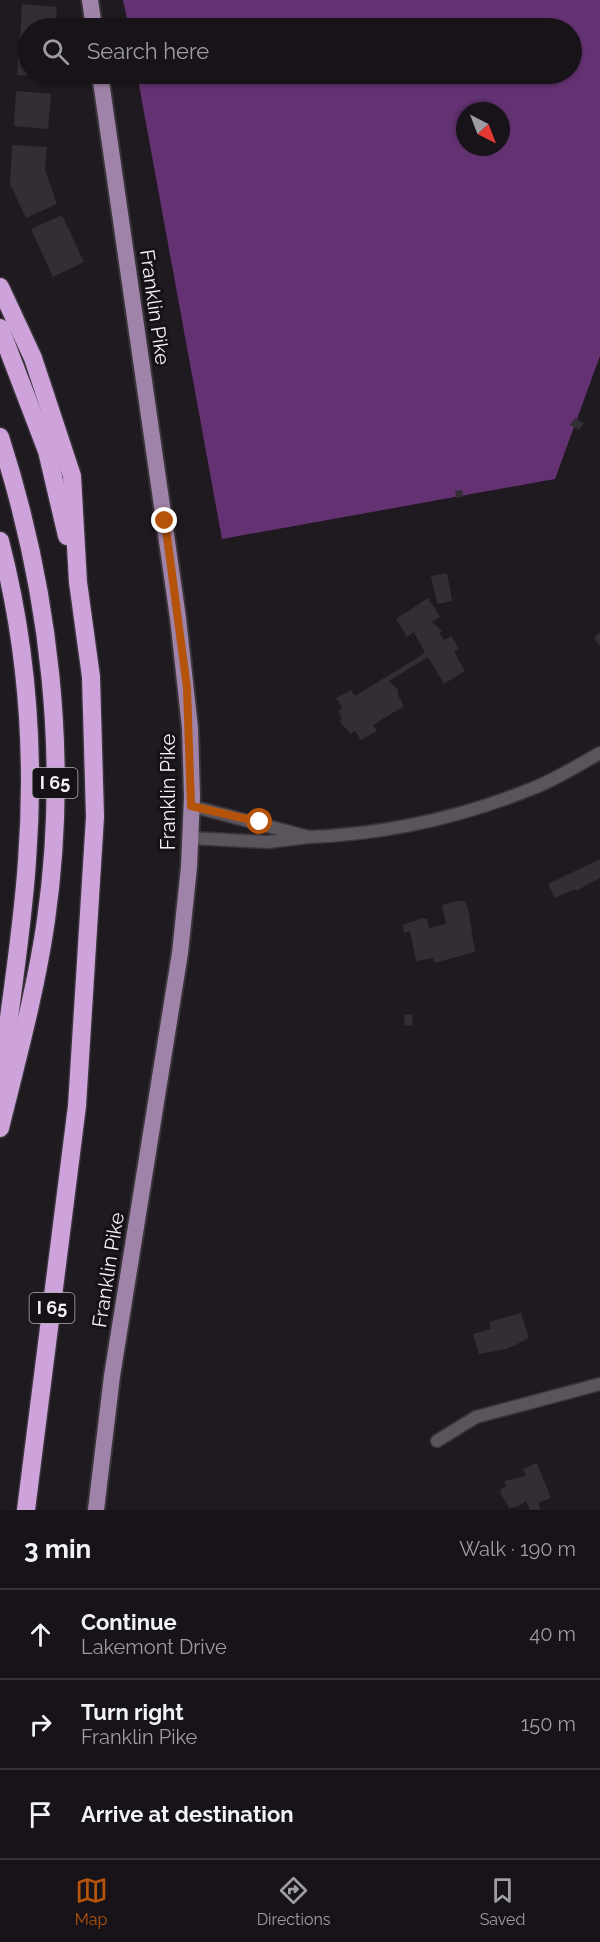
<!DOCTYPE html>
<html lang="en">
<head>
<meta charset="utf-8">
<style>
  :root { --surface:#171318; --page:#242025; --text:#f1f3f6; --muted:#9e9ea2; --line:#363237; --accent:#b45309 }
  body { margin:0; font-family:Raleway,sans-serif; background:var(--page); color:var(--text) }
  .compass { position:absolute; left:456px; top:102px; width:54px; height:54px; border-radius:50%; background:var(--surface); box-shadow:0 2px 4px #0004; rotate:138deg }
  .stop { position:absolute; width:18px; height:18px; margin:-14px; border:4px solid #b45309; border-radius:50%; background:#fff }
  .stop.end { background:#b45309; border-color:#fff; box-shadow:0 2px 6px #0008 }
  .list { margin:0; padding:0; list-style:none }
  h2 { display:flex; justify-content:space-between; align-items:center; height:78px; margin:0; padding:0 24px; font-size:26px }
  h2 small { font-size:20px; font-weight:400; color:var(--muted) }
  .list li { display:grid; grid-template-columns:39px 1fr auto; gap:18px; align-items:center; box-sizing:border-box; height:90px; padding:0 24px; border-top:2px solid var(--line) }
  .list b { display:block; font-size:22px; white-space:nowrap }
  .list p { margin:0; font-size:20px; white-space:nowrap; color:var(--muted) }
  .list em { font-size:20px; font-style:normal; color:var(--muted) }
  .icon { flex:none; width:33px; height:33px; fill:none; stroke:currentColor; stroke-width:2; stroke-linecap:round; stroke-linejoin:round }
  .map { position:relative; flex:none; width:600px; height:1510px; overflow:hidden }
  .search { position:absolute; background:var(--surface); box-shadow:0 2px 4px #0004; left:18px; right:18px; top:18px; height:66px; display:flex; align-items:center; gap:15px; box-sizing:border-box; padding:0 21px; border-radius:33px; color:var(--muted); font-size:22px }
  .sheet { height:348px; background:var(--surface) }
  nav { display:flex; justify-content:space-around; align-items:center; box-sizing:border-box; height:84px; border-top:2px solid var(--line); background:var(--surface); font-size:16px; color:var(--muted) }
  nav a { display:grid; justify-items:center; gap:3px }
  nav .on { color:var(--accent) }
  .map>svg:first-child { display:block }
  .forest { fill:#643272; fill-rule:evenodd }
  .building { fill:#332d35 }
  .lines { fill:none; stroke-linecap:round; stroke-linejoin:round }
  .minor-casing { stroke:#383439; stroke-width:15 }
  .primary-casing { stroke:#383439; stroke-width:20 }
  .motorway-casing { stroke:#383439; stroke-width:21 }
  .minor { stroke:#5a545c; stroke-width:12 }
  .primary { stroke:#a083a8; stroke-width:16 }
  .motorway { stroke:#cea2db; stroke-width:18 }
  .route { stroke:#b45309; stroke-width:8 }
  .labels { text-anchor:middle; stroke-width:6; stroke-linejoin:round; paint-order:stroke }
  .shield { fill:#161017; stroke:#b2aeb3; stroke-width:1.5 }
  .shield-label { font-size:18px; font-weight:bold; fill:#f5f1f6 }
  .street-label { font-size:20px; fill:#f5f1f6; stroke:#161017 }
</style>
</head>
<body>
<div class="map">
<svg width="600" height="1510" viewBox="0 0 600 1510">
  <rect width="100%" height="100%" fill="#1f1920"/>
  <path class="forest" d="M123 0H600V356L555 479 222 539 137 74H572V28H129ZM465 111H501V147H465Z"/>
  <g class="building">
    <path d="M22 4 57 7 55 28H28V40H20Z"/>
    <path d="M18 57 28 58V74H52L51 77 17 75Z"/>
    <path d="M16 91 51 94 48 129 14 126Z"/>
    <path d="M12 145 47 147 45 170 57 204 26 218 10 184Z"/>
    <path d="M62 215 84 262 53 277 31 229Z"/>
    <path d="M575 418 584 423 579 430 570 425Z"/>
    <path d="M462 490 463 497 456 498 455 491Z"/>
    <path d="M447 573 452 601 437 604 431 576Z"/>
    <path d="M428 598 440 617 432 622 442 631 439 633 444 640 451 636 459 649 454 652 465 671 444 684 428 657 389 681 398 690V695L404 706 373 725 377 731 361 740 355 731 351 734 340 722 342 718 338 711 342 708 336 698 351 690 355 696 425 653 414 632 407 637 396 619Z"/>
    <path d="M600 632V646L594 638Z"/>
    <path d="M600 859V878L576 891 575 889 555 898 548 884Z"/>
    <path d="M458 901H465L469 913 475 952 434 963 433 958 416 961 410 931 404 933 403 925 422 918 427 919 429 928 446 924 442 905Z"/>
    <path d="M412 1014 413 1025 405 1026 404 1015Z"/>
    <path d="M521 1313 529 1338 507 1349 479 1354 473 1334 491 1329 489 1322Z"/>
    <path d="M537 1463 551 1498 538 1503 541 1510H530L526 1501 517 1507 509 1508 501 1494 500 1489 506 1487 504 1481 526 1476 523 1469Z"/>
  </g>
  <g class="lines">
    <g class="minor-casing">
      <g id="minor">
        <path d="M309 837C386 834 459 818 531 789 555 780 578 765 600 753"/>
        <path d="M190 838 268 842 309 837 191 806"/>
        <path d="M437 1441 476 1417 600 1384"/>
      </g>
    </g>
    <g class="primary-casing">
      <g id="primary">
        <path d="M90 0 94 28"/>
        <path d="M96 1510 112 1376 180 953 189 867 192 797 190 728 178 618 100 74"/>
      </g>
    </g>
    <g class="motorway-casing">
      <g id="motorway">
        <path d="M0 287 33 358 72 476 78 582 91 677 95 817 77 1106 26 1510"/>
        <path d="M0 328 47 451 67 536"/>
        <path d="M0 437C50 592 69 759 46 920 36 990 17 1059 0 1128"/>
        <path d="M0 541C27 645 35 754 27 861 22 936 9 1011 0 1086"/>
      </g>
    </g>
    <use href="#minor" class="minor"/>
    <use href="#primary" class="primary"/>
    <use href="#motorway" class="motorway"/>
  </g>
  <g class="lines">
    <path class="route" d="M165 521 187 688 191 806 260 822"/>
  </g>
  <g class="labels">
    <g class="shield">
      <rect x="32.5" y="768" width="45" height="30" rx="4.5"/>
      <rect x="29.5" y="1293" width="45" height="30" rx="4.5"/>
    </g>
    <g class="shield-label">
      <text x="55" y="789">I 65</text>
      <text x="52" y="1314">I 65</text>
    </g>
    <g class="street-label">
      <text transform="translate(155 307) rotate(82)" y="7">Franklin Pike</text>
      <text transform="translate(168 792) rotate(-90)" y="7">Franklin Pike</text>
      <text transform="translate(108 1270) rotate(-81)" y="7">Franklin Pike</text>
    </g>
  </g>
</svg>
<svg class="compass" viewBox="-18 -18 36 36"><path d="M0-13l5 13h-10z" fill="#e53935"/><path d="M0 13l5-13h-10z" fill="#9e9ea2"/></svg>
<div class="stop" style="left:260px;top:822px"></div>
<div class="stop end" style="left:165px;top:521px"></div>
<div class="search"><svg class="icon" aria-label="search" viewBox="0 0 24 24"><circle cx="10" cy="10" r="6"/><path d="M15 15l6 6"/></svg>Search here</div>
</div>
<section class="sheet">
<h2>3 min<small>Walk · 190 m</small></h2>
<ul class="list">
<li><svg class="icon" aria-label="ahead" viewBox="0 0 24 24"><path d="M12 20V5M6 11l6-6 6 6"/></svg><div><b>Continue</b><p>Lakemont Drive</p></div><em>40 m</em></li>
<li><svg class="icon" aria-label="right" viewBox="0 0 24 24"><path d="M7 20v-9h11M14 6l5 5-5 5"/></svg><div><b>Turn right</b><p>Franklin Pike</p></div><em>150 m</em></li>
<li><svg class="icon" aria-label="arrive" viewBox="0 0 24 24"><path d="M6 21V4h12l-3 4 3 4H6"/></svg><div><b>Arrive at destination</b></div></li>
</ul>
</section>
<nav>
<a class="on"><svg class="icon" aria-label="map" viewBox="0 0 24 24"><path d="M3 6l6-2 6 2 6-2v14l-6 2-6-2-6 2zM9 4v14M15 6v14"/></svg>Map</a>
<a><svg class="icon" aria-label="directions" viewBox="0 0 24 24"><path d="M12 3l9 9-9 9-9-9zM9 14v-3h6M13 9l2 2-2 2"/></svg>Directions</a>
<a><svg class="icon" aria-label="saved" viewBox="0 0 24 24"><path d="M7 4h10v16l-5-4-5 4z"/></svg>Saved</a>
</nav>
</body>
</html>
